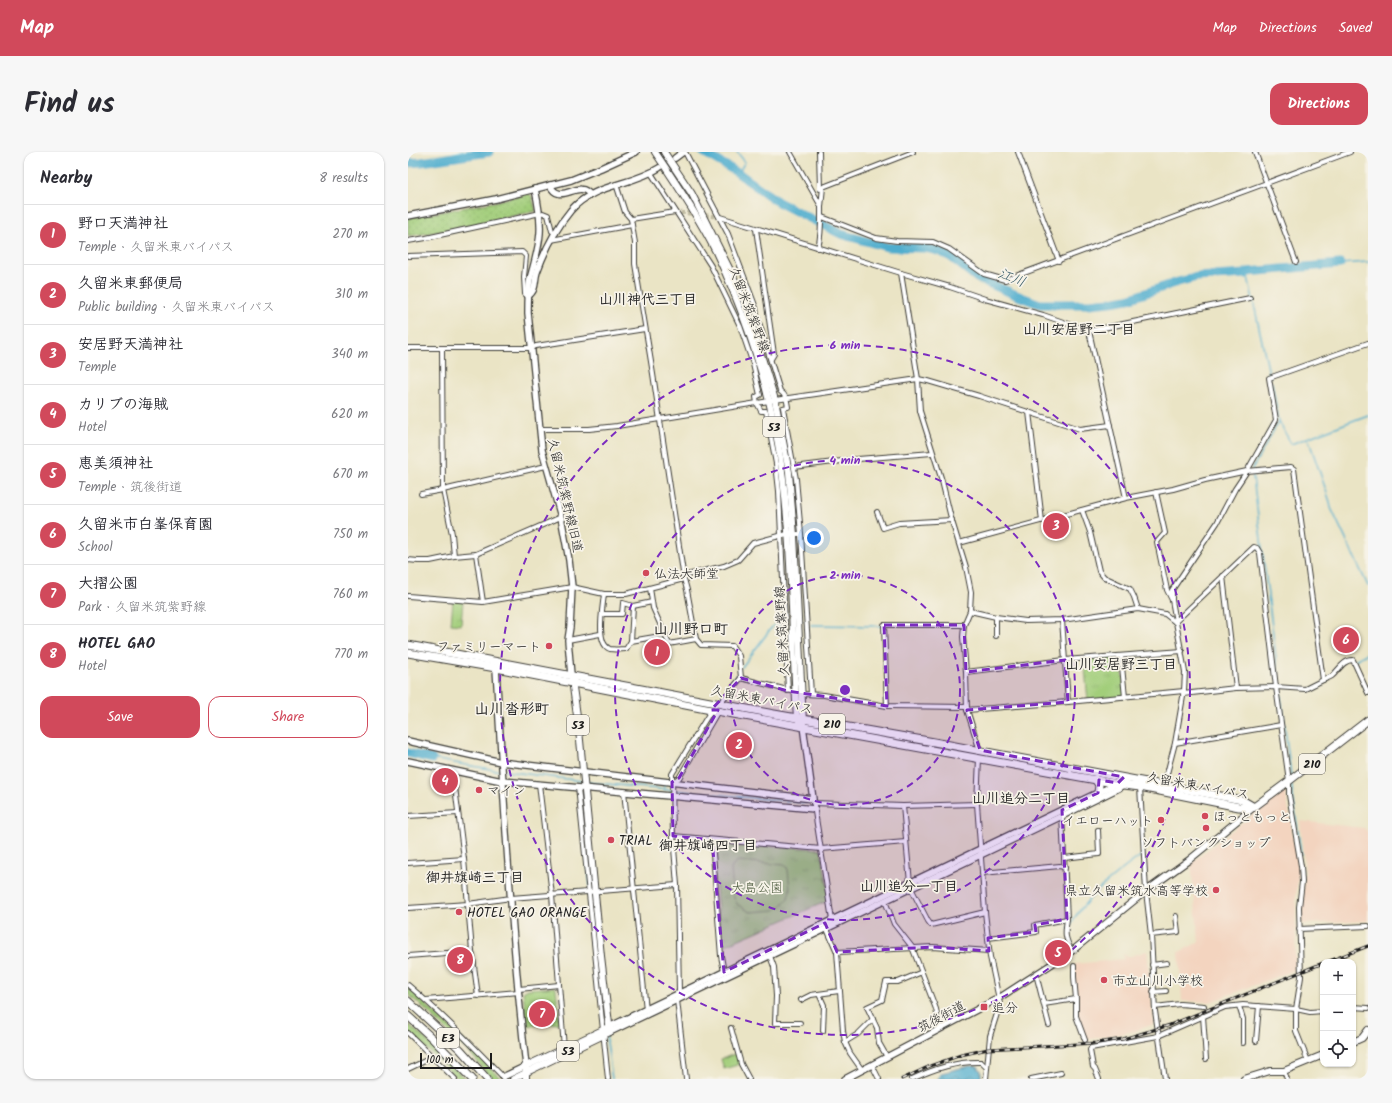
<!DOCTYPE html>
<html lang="en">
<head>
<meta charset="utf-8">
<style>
  :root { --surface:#fff; --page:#f7f7f7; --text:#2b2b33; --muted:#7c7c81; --line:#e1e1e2; --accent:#d1495b }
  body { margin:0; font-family:Kalam,"Klee One",sans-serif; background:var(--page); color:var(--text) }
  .controls { position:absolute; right:12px; bottom:12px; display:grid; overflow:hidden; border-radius:8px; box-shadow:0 1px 3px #0004 }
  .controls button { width:36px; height:36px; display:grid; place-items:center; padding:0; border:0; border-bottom:1px solid var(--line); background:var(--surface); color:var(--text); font:20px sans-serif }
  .scale { position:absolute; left:12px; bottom:10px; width:72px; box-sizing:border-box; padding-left:4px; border:2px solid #1c1c1c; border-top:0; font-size:11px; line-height:14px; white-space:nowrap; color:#1c1c1c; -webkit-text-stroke:3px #f7f3e8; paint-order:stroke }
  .you { position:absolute; left:406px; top:386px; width:14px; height:14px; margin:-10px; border:3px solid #fff; border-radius:50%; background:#1a73e8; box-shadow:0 0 0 6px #1a73e833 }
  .badge { display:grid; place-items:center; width:26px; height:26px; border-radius:50%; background:var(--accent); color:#fff; font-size:13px; font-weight:700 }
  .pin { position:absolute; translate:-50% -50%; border:2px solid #fff; box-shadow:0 1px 4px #0006 }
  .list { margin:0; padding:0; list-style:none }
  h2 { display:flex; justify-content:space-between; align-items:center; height:52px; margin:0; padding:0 16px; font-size:17px }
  h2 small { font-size:13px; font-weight:400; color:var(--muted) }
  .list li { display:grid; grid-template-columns:26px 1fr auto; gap:12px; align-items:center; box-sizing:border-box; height:60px; padding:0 16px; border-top:1px solid var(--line) }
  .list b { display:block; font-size:15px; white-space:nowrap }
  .list p { margin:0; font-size:13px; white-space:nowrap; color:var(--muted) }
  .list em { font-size:13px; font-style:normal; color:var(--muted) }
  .actions { display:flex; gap:8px; padding:12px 16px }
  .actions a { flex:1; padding:9px 0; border:1px solid var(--accent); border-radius:12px; text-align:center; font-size:14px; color:var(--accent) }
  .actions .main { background:var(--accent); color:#fff }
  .icon { flex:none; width:22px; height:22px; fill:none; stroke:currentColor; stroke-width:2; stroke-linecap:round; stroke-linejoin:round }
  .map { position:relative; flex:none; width:960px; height:927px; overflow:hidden; border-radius:12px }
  header { display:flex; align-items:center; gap:24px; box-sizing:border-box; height:56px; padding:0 20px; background:var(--accent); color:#fff }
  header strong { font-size:19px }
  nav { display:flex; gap:22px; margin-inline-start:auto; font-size:14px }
  .intro { display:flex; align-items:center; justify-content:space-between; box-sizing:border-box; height:96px; padding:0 24px }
  h1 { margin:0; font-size:28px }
  .button { padding:10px 18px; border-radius:12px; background:var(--accent); color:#fff; font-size:14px; font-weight:700 }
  main { display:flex; gap:24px; padding:0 24px }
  aside { flex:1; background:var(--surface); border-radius:12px; box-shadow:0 1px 3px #0004 }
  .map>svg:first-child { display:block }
  .built { fill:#f3d4bf }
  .grass { fill:url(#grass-dots); stroke:#5f754b }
  .park { fill:url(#park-tufts); stroke:#5f754b }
  .pitch { fill:#a2ce7a; stroke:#5f754b }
  .water { fill:url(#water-waves); stroke:#366475 }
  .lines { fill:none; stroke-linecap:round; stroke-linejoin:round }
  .stream { stroke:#4fadce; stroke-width:1.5 }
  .river { stroke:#4fadce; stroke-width:9 }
  .street-tunnel { stroke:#c1bca3; stroke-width:4; stroke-dasharray:4 2; stroke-linecap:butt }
  .street-casing { stroke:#3b3a35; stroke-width:6 }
  .secondary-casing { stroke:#3b3a35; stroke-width:8 }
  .primary-casing { stroke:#3b3a35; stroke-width:8 }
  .highway-casing { stroke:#3b3a35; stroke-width:9 }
  .street { stroke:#fff; stroke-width:4 }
  .secondary { stroke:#fff; stroke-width:5.5 }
  .primary { stroke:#fff; stroke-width:6 }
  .highway { stroke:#fff; stroke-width:7 }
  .rail-casing { stroke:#1c1c1c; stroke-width:3 }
  .rail { stroke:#f7f3e8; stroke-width:1.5; stroke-dasharray:4.5; stroke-linecap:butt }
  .marked { fill:#7b2cbf; fill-opacity:0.2; stroke:#7b2cbf; stroke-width:3; stroke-dasharray:8 5; stroke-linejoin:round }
  .ring { fill:none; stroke:#7b2cbf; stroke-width:2; stroke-dasharray:7 5 }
  .poi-dot { fill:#d1495b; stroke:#f7f3e8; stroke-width:1.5 }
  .labels { text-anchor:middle; stroke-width:3.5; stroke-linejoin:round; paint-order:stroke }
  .shield { fill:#f7f3e8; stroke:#5e5c59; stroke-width:1 }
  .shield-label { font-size:12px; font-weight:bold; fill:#1c1c1c }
  .street-label { font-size:13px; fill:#1c1c1c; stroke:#f7f3e8 }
  .poi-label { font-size:13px; fill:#1c1c1c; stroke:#f7f3e8; text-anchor:start }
  .park-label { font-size:13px; fill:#4b5a3d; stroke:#f7f3e8 }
  .water-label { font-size:14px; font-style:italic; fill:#305663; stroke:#f7f3e8 }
  .neighbourhood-label { font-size:14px; font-weight:bold; fill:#1c1c1c; stroke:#f7f3e8 }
  .quarter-label { font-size:15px; font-weight:bold; fill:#1c1c1c; stroke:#f7f3e8 }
  .centre { fill:#7b2cbf; stroke:#f7f3e8; stroke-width:2 }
  .ring-label { font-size:12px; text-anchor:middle; font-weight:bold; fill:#7b2cbf; stroke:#f7f3e8; stroke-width:3.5; stroke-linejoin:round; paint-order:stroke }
</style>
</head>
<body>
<header>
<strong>Map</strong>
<nav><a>Map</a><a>Directions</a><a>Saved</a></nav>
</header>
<div class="intro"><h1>Find us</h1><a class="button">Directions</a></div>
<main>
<aside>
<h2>Nearby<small>8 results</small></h2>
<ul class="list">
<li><span class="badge">1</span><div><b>野口天満神社</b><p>Temple · 久留米東バイパス</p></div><em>270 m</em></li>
<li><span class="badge">2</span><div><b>久留米東郵便局</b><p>Public building · 久留米東バイパス</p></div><em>310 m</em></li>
<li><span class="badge">3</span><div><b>安居野天満神社</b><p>Temple</p></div><em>340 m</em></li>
<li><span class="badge">4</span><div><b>カリブの海賊</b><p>Hotel</p></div><em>620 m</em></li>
<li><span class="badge">5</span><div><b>恵美須神社</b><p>Temple · 筑後街道</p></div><em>670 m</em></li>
<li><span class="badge">6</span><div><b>久留米市白峯保育園</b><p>School</p></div><em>750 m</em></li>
<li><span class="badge">7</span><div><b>大摺公園</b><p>Park · 久留米筑紫野線</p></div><em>760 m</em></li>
<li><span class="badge">8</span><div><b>HOTEL GAO</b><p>Hotel</p></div><em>770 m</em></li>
</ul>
<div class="actions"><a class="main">Save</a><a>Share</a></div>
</aside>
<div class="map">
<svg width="960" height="927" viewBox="0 0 960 927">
  <defs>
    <pattern id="grass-dots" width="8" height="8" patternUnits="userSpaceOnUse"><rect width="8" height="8" fill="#a2ce7a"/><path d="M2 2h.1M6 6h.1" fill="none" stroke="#8bb069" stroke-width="1.8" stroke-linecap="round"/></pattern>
    <pattern id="park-tufts" width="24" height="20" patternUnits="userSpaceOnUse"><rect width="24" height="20" fill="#a2ce7a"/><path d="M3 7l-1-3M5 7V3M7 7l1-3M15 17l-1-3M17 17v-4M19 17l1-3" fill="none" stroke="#8bb069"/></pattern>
    <pattern id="water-waves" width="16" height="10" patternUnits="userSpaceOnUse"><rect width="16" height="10" fill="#4fadce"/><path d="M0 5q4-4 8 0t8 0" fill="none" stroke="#418ca6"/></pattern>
  </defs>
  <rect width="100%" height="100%" fill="#f7f3e8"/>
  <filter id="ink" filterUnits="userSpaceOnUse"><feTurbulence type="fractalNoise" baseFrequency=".025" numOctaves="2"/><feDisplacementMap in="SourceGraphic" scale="8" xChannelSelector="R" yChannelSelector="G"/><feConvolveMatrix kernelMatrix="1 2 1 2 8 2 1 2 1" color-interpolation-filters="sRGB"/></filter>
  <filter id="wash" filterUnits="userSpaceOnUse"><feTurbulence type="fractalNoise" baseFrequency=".012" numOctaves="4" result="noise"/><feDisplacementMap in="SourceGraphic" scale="16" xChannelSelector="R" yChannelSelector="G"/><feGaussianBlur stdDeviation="0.9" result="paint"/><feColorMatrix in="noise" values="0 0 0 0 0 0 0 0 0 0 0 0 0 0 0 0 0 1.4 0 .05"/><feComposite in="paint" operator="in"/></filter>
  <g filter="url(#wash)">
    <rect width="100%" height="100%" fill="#eae4c5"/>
    <g class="built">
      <path d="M877 637 891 718 888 744 887 818 802 850 774 849 771 800 791 790 783 711Z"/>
      <path d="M892 669 956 676 960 680V769L894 772 893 757 897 721Z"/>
      <path d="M739 799 746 872 727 879 678 888 668 864 666 825 667 812 716 807 715 802 719 804H723Z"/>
    </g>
    <g class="grass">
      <path d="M121 41 124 45 128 59 29 80 0 84V66L86 50Z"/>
      <path d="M0 836 61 893 93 927H84C59 896 30 869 0 842Z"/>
      <path d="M0 872 29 897 57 927H50L0 879Z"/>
    </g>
    <g class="park">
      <path d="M45 448 55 449 53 473 43 472Z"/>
      <path d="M713 504 717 545 680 549 676 507Z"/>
      <path d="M304 688H314L329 692 413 697 422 748 313 795Z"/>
      <path d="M147 835 148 837 152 871 119 874 115 840 120 837Z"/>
      <path d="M330 901 333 912 316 917 313 907Z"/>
    </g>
    <path class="pitch" d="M330 709 377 713 380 718 382 738 380 746 374 753 367 758 342 760 329 752 325 743 323 717 326 712Z"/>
    <path class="water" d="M561 914H570L573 919V927H529L533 921Z"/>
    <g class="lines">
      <g class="stream">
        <path d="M329 0 337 10 330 21"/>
        <path d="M932 112 960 110"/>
        <path d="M839 120 862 226"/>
        <path d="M864 231 871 269"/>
        <path d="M900 286 922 350 923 356 960 434"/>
        <path d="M403 473 474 474"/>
        <path d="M947 508 960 501"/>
        <path d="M334 515 364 475 367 473H373"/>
        <path d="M311 549 331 520"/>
        <path d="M24 607 93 619"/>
        <path d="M97 619 174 629"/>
        <path d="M883 624 844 317 871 269 883 292 960 263"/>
        <path d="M178 630 399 651"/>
        <path d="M883 630 893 702"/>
        <path d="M256 638V633L258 631"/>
        <path d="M173 639 185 764"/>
        <path d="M660 777C675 747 707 722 734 703"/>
        <path d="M198 883 204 927"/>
      </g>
      <g class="river">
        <path d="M295 0 330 21 370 50 433 82 479 95 518 96 531 99 543 105 569 126 613 145 632 152H681L702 150 720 147 770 130 789 125 838 122 839 120 932 112"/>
        <path d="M0 11 13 10 81 0"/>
        <path d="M0 601 24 607"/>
      </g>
    </g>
  </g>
  <g filter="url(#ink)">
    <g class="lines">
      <path class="street-tunnel" d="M267 60 312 65"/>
      <g class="street-casing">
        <g id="street">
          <path d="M277 0 320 82 348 156 349 164 372 239C378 243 379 248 380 255L375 256 388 327 393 382 403 542"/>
          <path d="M382 0 413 54"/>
          <path d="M411 0 412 37"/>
          <path d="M610 0 651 109"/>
          <path d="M847 0 888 110"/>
          <path d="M243 21 303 114 332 174 345 212 352 243 348 245 349 251 353 259H358L368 312 371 339 380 539"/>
          <path d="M208 32 217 60 223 67 227 91V112L245 222 276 427 279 438 288 487 293 493 324 494 331 504 333 526"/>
          <path d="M413 55 415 35 505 0"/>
          <path d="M135 61 140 63 144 79 148 81"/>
          <path d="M312 65 493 121 542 135 577 147 635 163 681 179 842 146"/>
          <path d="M414 65 468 86 489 89 525 90 541 97 576 122 597 128 942 0"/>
          <path d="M223 67 267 60"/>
          <path d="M348 77 366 202 363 207"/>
          <path d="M143 88 224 73"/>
          <path d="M0 89 18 86 128 62"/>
          <path d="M410 96C414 81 413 67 413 52"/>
          <path d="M0 104 114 100 118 104 116 125 117 142 120 144"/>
          <path d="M493 121 510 227 512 259 534 329 543 366 558 415 563 440 562 459 556 473 555 485 558 520 559 558 572 599"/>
          <path d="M681 179 718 346"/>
          <path d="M0 196H124L128 194 237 177"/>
          <path d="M34 196 35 338 44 382 46 404"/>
          <path d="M621 260 634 369"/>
          <path d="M133 277H181L209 274 367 248 510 227 520 229 571 244 672 277 702 273"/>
          <path d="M386 315 450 307 524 301"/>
          <path d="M748 340 757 381 749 390 759 438 764 448 777 520 776 539 767 591 756 633"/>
          <path d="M13 342 35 338 138 314"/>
          <path d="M674 358 682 380 691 419 696 425 722 437 726 445 730 457"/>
          <path d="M469 360 475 376 491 371 544 368"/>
          <path d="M551 391 718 346 765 337 797 328 839 319 883 315 886 317 915 528 897 537 868 535 828 536 775 542"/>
          <path d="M68 402 75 450"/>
          <path d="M0 408 10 409H22L46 404 68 402 153 365"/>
          <path d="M275 424 316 414 330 408 345 391 379 382H393"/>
          <path d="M815 424 828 536"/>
          <path d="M242 436 245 456 261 492 288 487"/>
          <path d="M0 444 75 450 164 435 196 442H218L276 427"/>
          <path d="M764 448V438L809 371 827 337 839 319 868 268 861 226 960 191"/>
          <path d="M225 454 244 450"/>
          <path d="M562 459 588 465 618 469 654 468 730 457 757 462 767 470"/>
          <path d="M194 462H214L215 451 225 454 223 489 218 497C213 497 207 498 202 497 187 492 195 454 196 442"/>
          <path d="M588 465V484"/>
          <path d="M654 468 660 550"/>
          <path d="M767 470 846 395 849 396 852 401 868 535 881 629V643L893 714 894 730 891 755 893 825 888 857V879L900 909"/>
          <path d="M160 488 192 482"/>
          <path d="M223 489 258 483"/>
          <path d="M713 504 717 545"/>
          <path d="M558 520 657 508 774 499"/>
          <path d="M333 526 387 540"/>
          <path d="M915 528C917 527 921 526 924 524 931 518 935 508 945 508L960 541"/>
          <path d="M395 542 416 543 479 554 559 555"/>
          <path d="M311 552 333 526"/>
          <path d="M479 554 476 473H556"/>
          <path d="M559 558 660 550 776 539"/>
          <path d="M767 591 873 573"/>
          <path d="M571 606 569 652 577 760 582 805 592 852 582 884 578 927"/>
          <path d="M45 619 56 707 64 799 70 844"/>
          <path d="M264 630 271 626 310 559"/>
          <path d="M131 632 144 743 156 896"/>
          <path d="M170 635 200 927"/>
          <path d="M732 635 738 739 743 783 747 859 757 927"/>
          <path d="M216 639 238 858"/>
          <path d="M405 647 424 768 419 777 429 800 435 879 437 890 442 901 454 918"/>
          <path d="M405 651 495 654 569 652"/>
          <path d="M495 654 502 731 503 736 520 769 523 773 577 760"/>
          <path d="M654 663 659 767C657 781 656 785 664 799"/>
          <path d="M0 664 50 661"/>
          <path d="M265 684 413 697 498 690"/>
          <path d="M304 688 313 804 316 820"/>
          <path d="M656 706 691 702 690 678"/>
          <path d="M0 711 56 707"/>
          <path d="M574 721 652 714 657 716"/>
          <path d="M477 749 486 772 504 795 528 857 532 877"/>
          <path d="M0 756 60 752 103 746 269 733"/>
          <path d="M891 777 960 774"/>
          <path d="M743 783 770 780 768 764"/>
          <path d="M580 786 628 780 627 773 659 767"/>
          <path d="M429 800 525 795 581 799"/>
          <path d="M0 804 64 799"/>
          <path d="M362 804 366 815 368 844 367 871H392"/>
          <path d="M744 813 759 811"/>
          <path d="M666 814V825L668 847"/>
          <path d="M628 822 641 873"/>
          <path d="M0 833C34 862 65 894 96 926"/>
          <path d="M111 837 151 833"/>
          <path d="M745 840 758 839"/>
          <path d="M411 842 416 853 415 879"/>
          <path d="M18 848 111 840"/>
          <path d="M393 848 403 843 431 839"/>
          <path d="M636 852 668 847V864L677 888"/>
          <path d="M831 854 835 867V891"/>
          <path d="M747 855 772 852 796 854"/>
          <path d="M945 855 960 856"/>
          <path d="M795 864 798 907"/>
          <path d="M323 876 333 912 341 927"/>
          <path d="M0 881 47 927"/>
          <path d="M848 889 851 854"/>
          <path d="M437 890 450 882 465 867"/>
          <path d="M479 905 471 891 469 876 459 855 474 848 478 830H490L514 820"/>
          <path d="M464 913 471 927"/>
          <path d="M0 917 25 905"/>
          <path d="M876 919 879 927"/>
          <path d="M278 927 269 848 271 840 269 733 265 684 264 622 304 557"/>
          <path d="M504 927C525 917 550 909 573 910L579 916"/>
          <path d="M623 927 653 921"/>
          <path d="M691 927 687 917 685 915 682 898 683 896 750 884 817 855 835 853 888 857 902 860 915 859"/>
        </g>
      </g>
      <g class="secondary-casing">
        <g id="secondary">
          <path d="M267 6 275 0"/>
          <path d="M142 33C152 55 171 26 182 43"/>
          <path d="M127 37C130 51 133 66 132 81 131 96 126 112 122 127 120 138 120 150 120 161L134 298 153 365 161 408 164 435 162 475 160 488 163 523"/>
          <path d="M0 64 88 47 163 28 193 16 228 0"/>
          <path d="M120 144C129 138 126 129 129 120 137 98 148 76 163 58 187 31 223 34 251 16"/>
          <path d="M88 516C96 649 103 782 118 914L95 925"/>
          <path d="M0 589 93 610 405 647 395 574"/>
          <path d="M0 609 94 629 407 657"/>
          <path d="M201 875 710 631"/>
          <path d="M202 880 654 664 711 636 717 631"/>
          <path d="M105 927 119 920"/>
          <path d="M437 927 591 846 664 799 738 739 781 708 846 655"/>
        </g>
      </g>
      <g class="primary-casing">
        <g id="primary">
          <path d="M247 0C268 31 290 64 307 98 336 159 358 225 370 292 385 381 383 476 389 566L392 570"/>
          <path d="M256 0 284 42 324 122 337 151 346 180 367 248 381 320 386 383 395 571"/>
          <path d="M945 890 954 886 960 878"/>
          <path d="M119 920 202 880 193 804 171 578 164 528"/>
          <path d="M118 927V914L201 875"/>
          <path d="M836 927 862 919H876L915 903"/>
        </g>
      </g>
      <g class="highway-casing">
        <g id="highway">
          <path d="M0 493 366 562 526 590 834 648 846 655"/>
          <path d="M0 501 88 516 303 558 716 633 732 635 831 655H846"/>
          <path d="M687 627 691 633 690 641"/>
          <path d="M846 655 881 629 960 568"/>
          <path d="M0 849 52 897 79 927"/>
          <path d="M0 864 25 887 64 927"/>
        </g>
      </g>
      <use href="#street" class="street"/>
      <use href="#secondary" class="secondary"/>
      <use href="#primary" class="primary"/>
      <use href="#highway" class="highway"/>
      <g class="rail-casing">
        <g id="rail">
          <path d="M919 810 960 794"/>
          <path d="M494 927 522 914 553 903 580 897 688 891 715 887 762 873 915 811"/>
        </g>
      </g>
      <use href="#rail" class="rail"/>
    </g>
  </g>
  <path class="marked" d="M476 473H556L558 520 657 508 660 550 559 558 572 598 716 625 710 631 691 628 690 641 654 658 659 767 627 773 628 780 580 786 581 799 525 795 429 800 417 771 316 820 304 688 265 684 264 630 271 626 310 558H303L333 526 380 539 479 554Z"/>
  <g class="ring">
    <circle cx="437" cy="538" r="115"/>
    <circle cx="437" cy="538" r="230"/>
    <circle cx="437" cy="538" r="345"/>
  </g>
  <g class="poi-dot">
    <circle cx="238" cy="421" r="4"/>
    <circle cx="141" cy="494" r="4"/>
    <circle cx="71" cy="638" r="4"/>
    <circle cx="797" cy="664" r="4"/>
    <circle cx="753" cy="668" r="4"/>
    <circle cx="798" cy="676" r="4"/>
    <circle cx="203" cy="688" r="4"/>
    <circle cx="808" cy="738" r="4"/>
    <circle cx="51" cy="760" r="4"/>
    <circle cx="696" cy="828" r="4"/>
    <rect x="572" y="851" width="8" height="8" rx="2"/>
  </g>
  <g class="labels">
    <g class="shield">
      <rect x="355" y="265" width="22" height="20" rx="3"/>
      <rect x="411" y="562" width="26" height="20" rx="3"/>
      <rect x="159" y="563" width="22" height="20" rx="3"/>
      <rect x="891" y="602" width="26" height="20" rx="3"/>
      <rect x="29" y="876" width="22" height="20" rx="3"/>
      <rect x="149" y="889" width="22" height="20" rx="3"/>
    </g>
    <g class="shield-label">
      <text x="366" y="279">53</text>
      <text x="424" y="576">210</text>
      <text x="170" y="577">53</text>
      <text x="904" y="616">210</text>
      <text x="40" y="890">E3</text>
      <text x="160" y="903">53</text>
    </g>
    <g class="street-label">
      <text transform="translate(342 157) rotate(69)" y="5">久留米筑紫野線</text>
      <text transform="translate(158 343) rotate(77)" y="5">久留米筑紫野線旧道</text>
      <text transform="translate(373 479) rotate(-93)" y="5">久留米筑紫野線</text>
      <text transform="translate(354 547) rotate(11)" y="5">久留米東バイパス</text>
      <text transform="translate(790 633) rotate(10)" y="5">久留米東バイパス</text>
      <text transform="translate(533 864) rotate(-28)" y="5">筑後街道</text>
    </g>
    <g class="poi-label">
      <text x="246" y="426">仏法大師堂</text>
      <text x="133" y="499" text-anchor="end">ファミリーマート</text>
      <text x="79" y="643">マイン</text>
      <text x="805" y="669">ほっともっと</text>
      <text x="745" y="673" text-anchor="end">イエローハット</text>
      <text x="211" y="693">TRIAL</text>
      <text x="798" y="695" text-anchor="middle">ソフトバンクショップ</text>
      <text x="800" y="743" text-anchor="end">県立久留米筑水高等学校</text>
      <text x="59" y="765">HOTEL GAO ORANGE</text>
      <text x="704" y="833">市立山川小学校</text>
      <text x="584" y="860">追分</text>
    </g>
    <g class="park-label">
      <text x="349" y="740">大島公園</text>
    </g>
    <g class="water-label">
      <text transform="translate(604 125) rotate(22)" y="5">江川</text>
    </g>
    <g class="neighbourhood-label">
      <text x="240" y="152">山川神代三丁目</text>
      <text x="671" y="182">山川安居野二丁目</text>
      <text x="713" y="517">山川安居野三丁目</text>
      <text x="613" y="651">山川追分二丁目</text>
      <text x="300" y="698">御井旗崎四丁目</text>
      <text x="67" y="730">御井旗崎三丁目</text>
      <text x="501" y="739">山川追分一丁目</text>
    </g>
    <g class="quarter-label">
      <text x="283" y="482">山川野口町</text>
      <text x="104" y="562">山川沓形町</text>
    </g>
  </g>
  <circle cx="437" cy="538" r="6" class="centre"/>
  <g class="ring-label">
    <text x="437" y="197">6 min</text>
    <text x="437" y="312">4 min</text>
    <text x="437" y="427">2 min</text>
  </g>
</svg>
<div class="controls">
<button>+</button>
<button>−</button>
<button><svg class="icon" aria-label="locate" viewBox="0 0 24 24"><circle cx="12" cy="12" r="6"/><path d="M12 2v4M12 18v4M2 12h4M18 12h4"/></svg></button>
</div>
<div class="scale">100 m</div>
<div class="you"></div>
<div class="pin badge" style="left:249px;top:500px">1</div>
<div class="pin badge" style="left:331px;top:593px">2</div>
<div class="pin badge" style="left:648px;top:374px">3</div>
<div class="pin badge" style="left:37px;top:629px">4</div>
<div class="pin badge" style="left:650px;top:801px">5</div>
<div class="pin badge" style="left:938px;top:488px">6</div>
<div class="pin badge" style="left:134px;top:862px">7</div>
<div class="pin badge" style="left:52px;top:808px">8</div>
</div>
</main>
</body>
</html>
